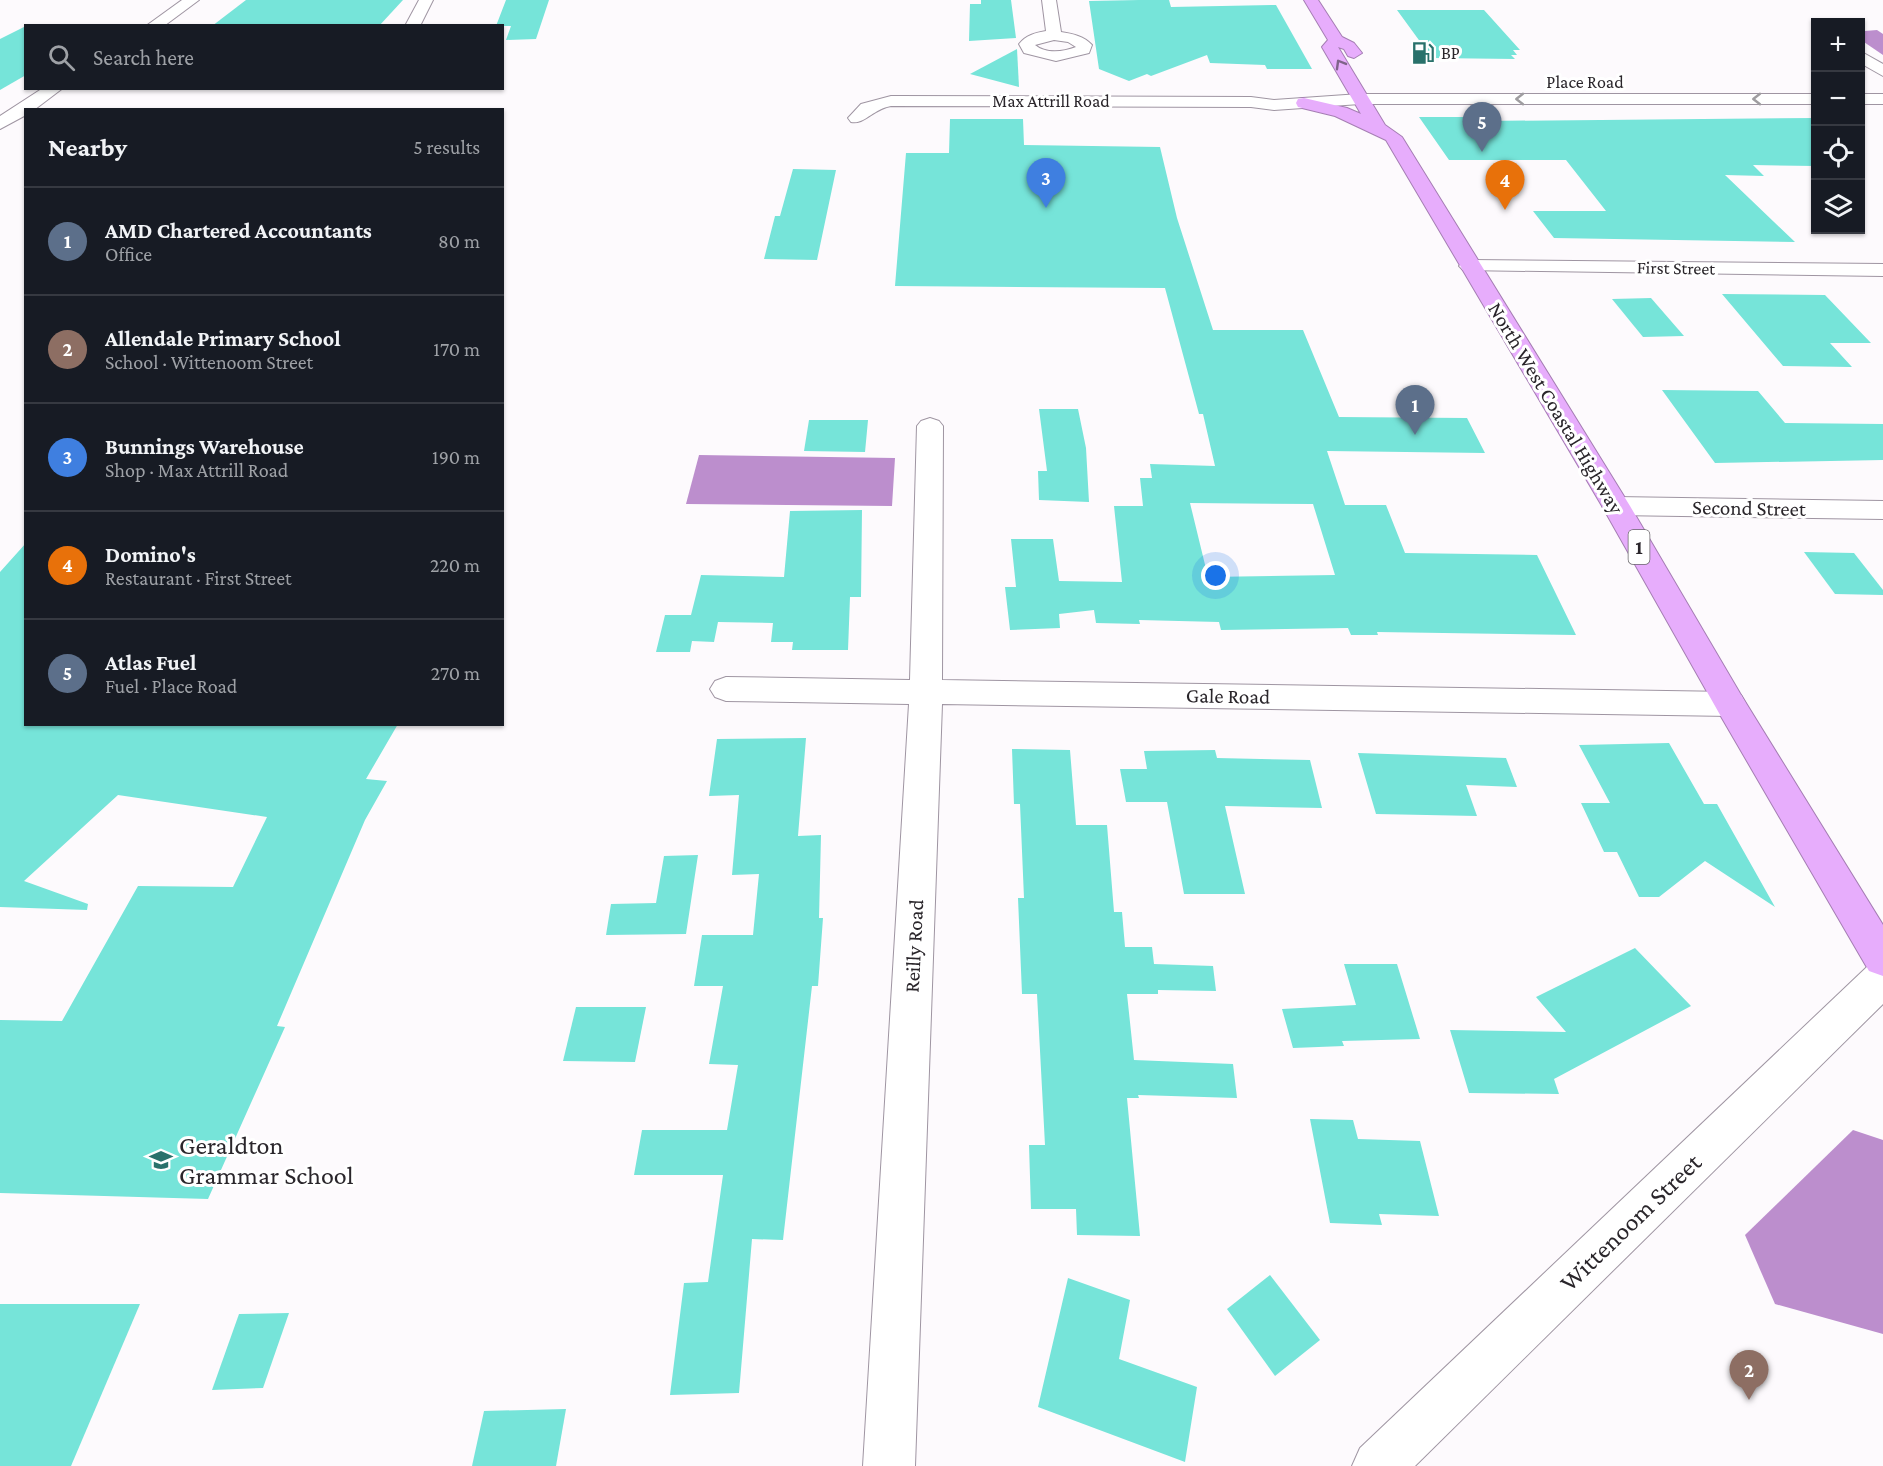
<!DOCTYPE html>
<html lang="en">
<head>
<meta charset="utf-8">
<style>
  :root { --surface:#171b24; --page:#242831; --text:#f1f3f6; --muted:#9ea1a6; --line:#363941; --accent:#1a73e8 }
  body { margin:0; font-family:"Crimson Pro",serif; background:var(--page); color:var(--text) }
  .controls { position:absolute; right:18px; top:18px; display:grid; overflow:hidden; border-radius:0px; box-shadow:0 2px 4px #0004 }
  .controls button { width:54px; height:54px; display:grid; place-items:center; padding:0; border:0; border-bottom:2px solid var(--line); background:var(--surface); color:var(--text); font:30px sans-serif }
  .you { position:absolute; left:1216px; top:576px; width:21px; height:21px; margin:-15px; border:4px solid #fff; border-radius:50%; background:#1a73e8; box-shadow:0 0 0 9px #1a73e833 }
  .badge { display:grid; place-items:center; width:39px; height:39px; border-radius:50%; background:var(--accent); color:#fff; font-size:20px; font-weight:700 }
  .pin { position:absolute; translate:-50% -50px; filter:drop-shadow(0 2px 3px #0008) }
  .pin::after { content:''; position:absolute; top:32px; width:21px; height:18px; background:inherit; clip-path:polygon(0 0,100% 0,50% 100%) }
  .list { margin:0; padding:0; list-style:none }
  h2 { display:flex; justify-content:space-between; align-items:center; height:78px; margin:0; padding:0 24px; font-size:26px }
  h2 small { font-size:20px; font-weight:400; color:var(--muted) }
  .list li { display:grid; grid-template-columns:39px 1fr auto; gap:18px; align-items:center; box-sizing:border-box; height:108px; padding:0 24px; border-top:2px solid var(--line) }
  .list b { display:block; font-size:22px; white-space:nowrap }
  .list p { margin:0; font-size:20px; white-space:nowrap; color:var(--muted) }
  .list em { font-size:20px; font-style:normal; color:var(--muted) }
  .icon { flex:none; width:33px; height:33px; fill:none; stroke:currentColor; stroke-width:2; stroke-linecap:round; stroke-linejoin:round }
  .map { position:relative; flex:none; width:1883px; height:1466px; overflow:hidden }
  .search { position:absolute; background:var(--surface); box-shadow:0 2px 4px #0004; left:24px; top:24px; width:480px; height:66px; display:flex; align-items:center; gap:15px; box-sizing:border-box; padding:0 21px; border-radius:0px; color:var(--muted); font-size:22px }
  .panel { position:absolute; background:var(--surface); box-shadow:0 2px 4px #0004; left:24px; top:108px; width:480px; height:618px; border-radius:0px }
  .map>svg:first-child { display:block }
  .water { fill:#bc8ecd }
  .building { fill:#76e4d9; fill-rule:evenodd }
  .lines { fill:none; stroke-linecap:round; stroke-linejoin:round }
  .minor-casing { stroke:#9f95a2; stroke-width:2 }
  .highway-casing { stroke:#a57eb3; stroke-width:2 }
  .minor { fill:#fff; fill-rule:evenodd }
  .highway { fill:#e7adfc; fill-rule:evenodd }
  .oneway { stroke:#7f6389 }
  .oneway2 { stroke:#9f9da0 }
  .labels { text-anchor:middle; stroke-width:6; stroke-linejoin:round; paint-order:stroke }
  .far-poi-label { font-size:18px; fill:#2a262b; stroke:#fff; text-anchor:start }
  .far-street-label { font-size:18px; fill:#2a262b; stroke:#fff }
  .shield { fill:#fff; stroke:#6a676b; stroke-width:1.5 }
  .shield-label { font-size:20px; font-weight:bold; fill:#2a262b }
  .street-label { font-size:21px; fill:#2a262b; stroke:#fff }
  .near-poi-label { font-size:26px; fill:#2a262b; stroke:#fff; text-anchor:start }
  .near-street-label { font-size:26px; fill:#2a262b; stroke:#fff }
</style>
</head>
<body>
<div class="map">
<svg width="1883" height="1466" viewBox="0 0 1883 1466">
  <rect width="100%" height="100%" fill="#fdfafd"/>
  <g class="water">
    <path d="M1877 30 1883 34V55L1861 40V35L1865 31Z"/>
    <path d="M699 455 895 458 892 506 686 504Z"/>
    <path d="M1853 1130 1883 1140V1334L1775 1304 1745 1235Z"/>
  </g>
  <g class="building">
    <path d="M246 0H403L379 26H212Z"/>
    <path d="M506 0H549L536 39 506 40 511 26H496Z"/>
    <path d="M981 0H1011L1016 38 969 41 970 4H981Z"/>
    <path d="M1139 0H1169L1171 7 1276 5 1312 69H1267L1265 65 1210 63 1207 55 1151 76 1147 74 1129 81 1099 69 1089 1Z"/>
    <path d="M1397 10H1484L1520 50H1513L1517 55H1511L1515 59 1432 58Z"/>
    <path d="M26 26V75L0 90V39Z"/>
    <path d="M1017 49 1019 87 970 74Z"/>
    <path d="M1419 117H1473L1483 121 1815 118V166L1753 165 1764 176 1725 175 1795 242 1554 238 1533 211H1606L1566 160H1449Z"/>
    <path d="M950 119H1023L1024 145 1160 147 1177 218 1213 330H1303L1339 417 1467 418 1485 453 1327 451 1345 505H1386L1405 553 1537 555 1576 635 1377 632 1378 635H1351L1348 628 1221 630 1219 622 1139 620 1140 624 1096 623 1094 610 1059 614 1060 628 1010 630 1005 587H1016L1011 539H1053L1059 581 1122 582 1114 506H1143L1140 478H1152L1150 464 1215 466 1203 414H1199L1165 288 895 286 906 153H949ZM1190 503 1313 504 1335 575 1208 577Z"/>
    <path d="M793 169 836 170 817 260 764 259 775 216H780Z"/>
    <path d="M1722 294 1825 295 1871 343H1830L1852 367 1783 366Z"/>
    <path d="M1651 298 1684 336 1643 337 1612 299Z"/>
    <path d="M1662 390 1758 391 1785 423 1883 424V460L1715 463Z"/>
    <path d="M1039 409H1078L1086 448 1089 502 1039 500 1038 471H1047Z"/>
    <path d="M809 420H868L865 452 804 451Z"/>
    <path d="M862 510 861 597H850L848 650H792L793 642H771L773 623 718 622 714 642 692 641 690 652H656L665 615H691L701 575 784 577 790 511Z"/>
    <path d="M26 543V724H398L366 779 387 781 365 820 277 1026 285 1027 208 1199 0 1193V1020L62 1021 138 886 233 887 267 817 118 795 24 881 88 904 87 910 0 907V572Z"/>
    <path d="M1804 552 1854 553 1883 590V595L1835 594Z"/>
    <path d="M806 738 798 836 821 835 819 918H823L818 986H812L783 1240 752 1239 739 1393 670 1395 684 1283 708 1282 723 1175H634L642 1130H727L738 1065 709 1064 723 986H694L702 935H753L759 874 732 875 739 795 709 796 717 739Z"/>
    <path d="M1669 743 1704 804H1717L1775 907 1705 861 1659 897H1639L1617 852H1604L1581 803H1610L1579 745Z"/>
    <path d="M1012 749 1070 750 1076 825H1107L1114 912H1122L1125 947H1152L1154 964 1213 966 1216 991 1158 990V994H1127L1134 1060 1233 1064 1237 1098 1138 1095 1139 1098H1127L1140 1236 1077 1235 1076 1209H1031L1029 1145H1045L1037 994H1022L1018 898H1024L1020 804H1014Z"/>
    <path d="M1215 750 1217 758 1310 760 1322 808 1225 806 1245 894H1184L1167 802H1126L1120 769H1147L1144 751Z"/>
    <path d="M1358 753 1506 758 1517 787 1466 785 1477 816 1376 814Z"/>
    <path d="M698 855 686 934 606 935 611 904 656 903 664 856Z"/>
    <path d="M1635 948 1691 1006 1554 1079 1559 1094 1469 1093 1450 1030 1566 1032 1536 997Z"/>
    <path d="M1344 964H1397L1420 1039 1342 1041 1344 1046 1293 1048 1282 1009 1356 1005Z"/>
    <path d="M576 1007H646L635 1062 563 1061Z"/>
    <path d="M1310 1119 1353 1120 1358 1139 1420 1141 1439 1216 1379 1214 1382 1225 1330 1223Z"/>
    <path d="M1270 1275 1320 1340 1275 1376 1227 1309Z"/>
    <path d="M1068 1278 1130 1300 1119 1359 1197 1387 1185 1462 1038 1407Z"/>
    <path d="M0 1304H140L71 1466H0Z"/>
    <path d="M289 1313 263 1388 212 1390 239 1314Z"/>
    <path d="M566 1409 556 1466H472L484 1411Z"/>
  </g>
  <g class="lines">
    <g class="minor-casing">
      <g id="minor">
        <path d="M182 0H199L164 26H146Z"/>
        <path d="M419 0H433L420 26H405Z"/>
        <path d="M1042 0H1056L1061 32C1073 34 1084 36 1092 45L1089 53 1056 61 1024 53 1019 44C1026 35 1035 33 1046 31ZM1054 40 1068 42 1076 47C1063 52 1046 54 1035 45Z"/>
        <path d="M1860 51 1883 64V76L1860 63Z"/>
        <path d="M43 88H63L34 110H26V115L0 129V116Z"/>
        <path d="M1360 94H1816V104H1360L1274 110 1251 107 891 106C873 109 864 125 851 122L848 118 861 104 891 96 1251 97 1274 100Z"/>
        <rect x="1860" y="94" width="23" height="10"/>
        <path d="M1470 260 1883 264V276L1463 270 1459 266 1463 262Z"/>
        <path d="M930 418 939 421 943 426 942 680 1730 692 1741 695 1746 704 1741 713 1730 716 942 704 915 1466H863L909 704 726 701 715 697 710 689 715 681 726 677 910 680 917 426 921 421Z"/>
        <path d="M1616 497 1883 501V519L1616 515 1606 512 1602 506 1606 500Z"/>
        <path d="M1883 960V1004L1415 1466H1352L1360 1448 1869 965Z"/>
      </g>
    </g>
    <g class="highway-casing">
      <path id="highway" d="M1304 0H1318L1342 37 1354 43 1362 53 1354 58 1348 56 1344 49 1338 47 1385 125 1402 137 1630 506 1741 695 1883 925V976L1869 971 1719 713 1602 506 1386 140 1335 116 1298 107 1296 103 1298 99 1304 98 1347 108 1361 114 1322 47 1328 40Z"/>
    </g>
    <use href="#minor" class="minor"/>
    <use href="#highway" class="highway"/>
  </g>
  <defs><path id="oneway-chevron" d="M-2-3.5L2.5 0L-2 3.5" fill="none" stroke-width="1.6" stroke-linecap="round" stroke-linejoin="round" transform="scale(1.5)"/></defs>
  <use class="oneway" href="#oneway-chevron" transform="translate(1340 64) rotate(-120)"/>
  <g class="oneway2">
    <use href="#oneway-chevron" transform="translate(1520 99) rotate(180)"/>
    <use href="#oneway-chevron" transform="translate(1757 99) rotate(180)"/>
  </g>
  <defs>
    <g id="fuel-bare" transform="scale(1.8)"><path d="M-5.5-6h7V0h2V4h1.3V-2.5L3-4.5l.8-.8L6-3V5H2.5V1h-1V6h-7ZM-4.2-4.7v3.2H.2V-4.7Z" fill="#29716b" stroke="#fff" stroke-width="2.5" paint-order="stroke"/></g>
    <g id="school-bare" transform="scale(1.8)"><path d="M0-5L7-2L0 1L-7-2ZM-4 1L0 2.5L4 1V4Q0 6-4 4Z" fill="#29716b" stroke="#fff" stroke-width="2.5" paint-order="stroke"/></g>
  </defs>
  <g fill-rule="evenodd">
    <use href="#fuel-bare" x="1423" y="53"/>
    <use href="#school-bare" x="161" y="1160"/>
  </g>
  <g class="labels">
    <g class="far-poi-label">
      <text x="1441" y="59">BP</text>
    </g>
    <g class="far-street-label">
      <text x="1585" y="88">Place Road</text>
      <text x="1051" y="107">Max Attrill Road</text>
      <text transform="translate(1676 268) rotate(1)" y="6">First Street</text>
    </g>
    <rect class="shield" x="1628.5" y="530" width="21" height="34" rx="4.5"/>
    <g class="shield-label">
      <text x="1639" y="554">1</text>
    </g>
    <g class="street-label">
      <text transform="translate(1556 408) rotate(59)" y="7">North West Coastal Highway</text>
      <text transform="translate(1749 508) rotate(1)" y="7">Second Street</text>
      <text transform="translate(1228 696) rotate(1)" y="7">Gale Road</text>
      <text transform="translate(914 946) rotate(-87)" y="7">Reilly Road</text>
    </g>
    <g class="near-poi-label">
      <text x="179" y="1154">Geraldton<tspan x="179" dy="30">Grammar School</tspan></text>
    </g>
    <g class="near-street-label">
      <text transform="translate(1630 1222) rotate(-44)" y="9">Wittenoom Street</text>
    </g>
  </g>
</svg>
<div class="controls">
<button>+</button>
<button>−</button>
<button><svg class="icon" aria-label="locate" viewBox="0 0 24 24"><circle cx="12" cy="12" r="6"/><path d="M12 2v4M12 18v4M2 12h4M18 12h4"/></svg></button>
<button><svg class="icon" aria-label="layers" viewBox="0 0 24 24"><path d="M12 4l9 5-9 5-9-5zM3 14l9 5 9-5"/></svg></button>
</div>
<div class="you"></div>
<div class="pin badge" style="left:1415px;top:435px;background:#5c6f8a">1</div>
<div class="pin badge" style="left:1749px;top:1400px;background:#8d6e63">2</div>
<div class="pin badge" style="left:1046px;top:208px;background:#3f7fe0">3</div>
<div class="pin badge" style="left:1505px;top:210px;background:#e8710a">4</div>
<div class="pin badge" style="left:1482px;top:152px;background:#5c6f8a">5</div>
<div class="search"><svg class="icon" aria-label="search" viewBox="0 0 24 24"><circle cx="10" cy="10" r="6"/><path d="M15 15l6 6"/></svg>Search here</div>
<section class="panel">
<h2>Nearby<small>5 results</small></h2>
<ul class="list">
<li><span class="badge" style="background:#5c6f8a">1</span><div><b>AMD Chartered Accountants</b><p>Office</p></div><em>80 m</em></li>
<li><span class="badge" style="background:#8d6e63">2</span><div><b>Allendale Primary School</b><p>School · Wittenoom Street</p></div><em>170 m</em></li>
<li><span class="badge" style="background:#3f7fe0">3</span><div><b>Bunnings Warehouse</b><p>Shop · Max Attrill Road</p></div><em>190 m</em></li>
<li><span class="badge" style="background:#e8710a">4</span><div><b>Domino's</b><p>Restaurant · First Street</p></div><em>220 m</em></li>
<li><span class="badge" style="background:#5c6f8a">5</span><div><b>Atlas Fuel</b><p>Fuel · Place Road</p></div><em>270 m</em></li>
</ul>
</section>
</div>
</body>
</html>
